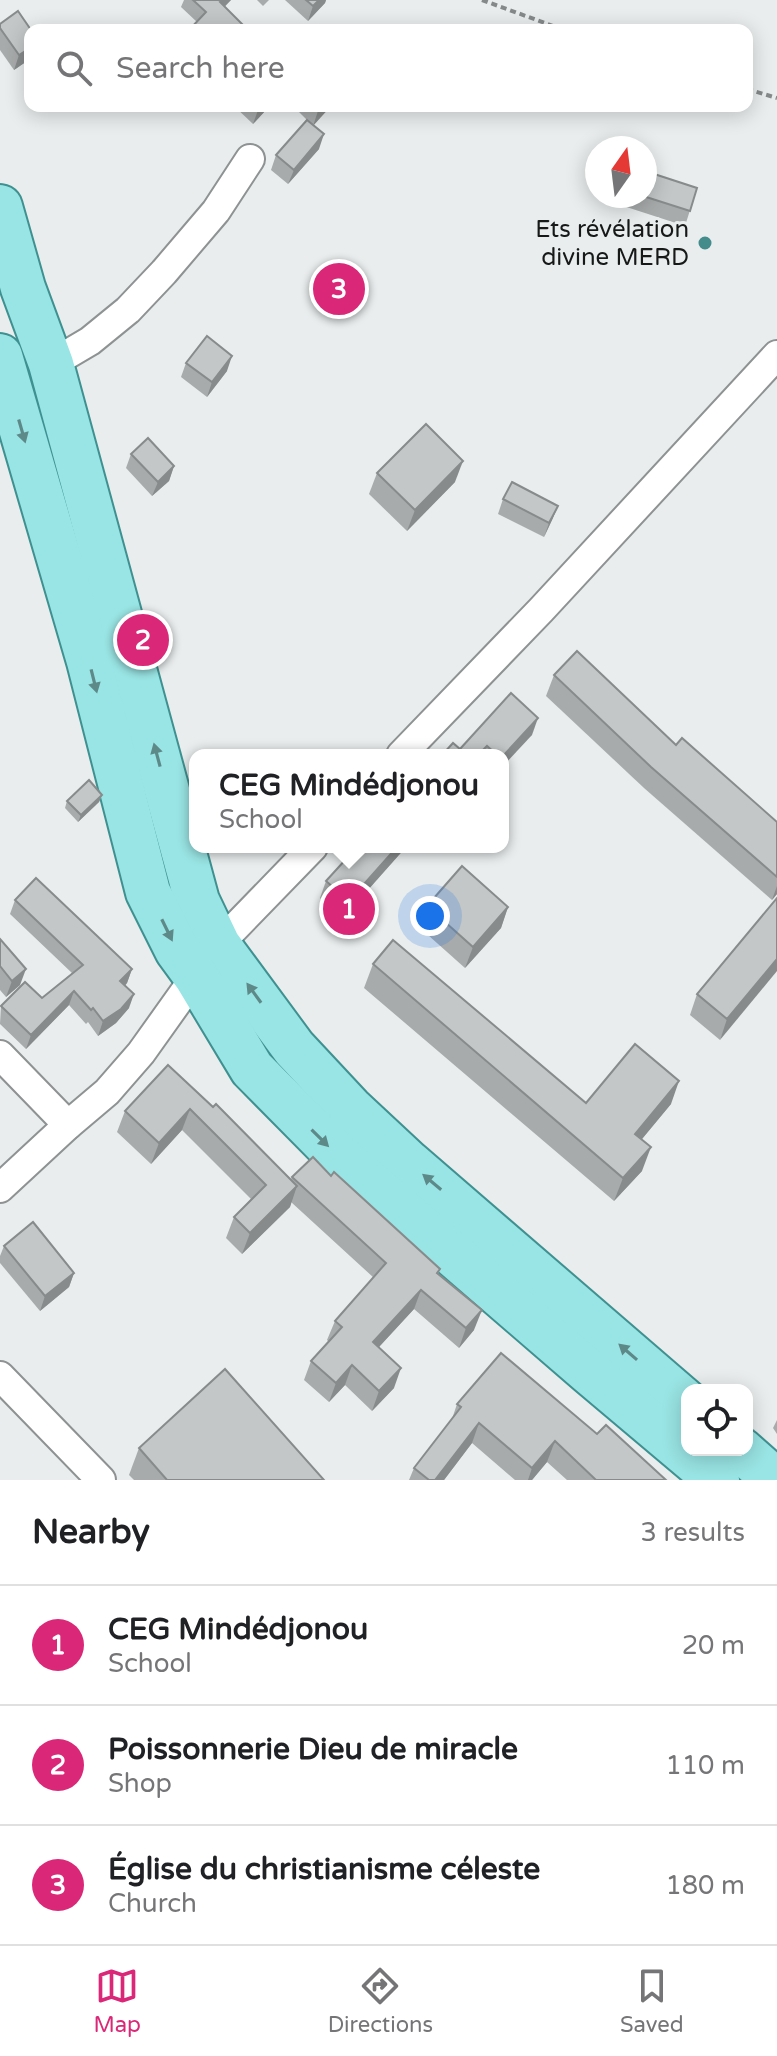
<!DOCTYPE html>
<html lang="en">
<head>
<meta charset="utf-8">
<style>
  :root { --surface:#fff; --page:#f6f6f6; --text:#202124; --muted:#757577; --line:#e0e0e0; --accent:#db2777 }
  body { margin:0; font-family:"Varela Round",sans-serif; background:var(--page); color:var(--text) }
  .controls { position:absolute; right:24px; bottom:24px; display:grid; overflow:hidden; border-radius:16px; box-shadow:0 4px 20px #0003 }
  .controls button { width:72px; height:72px; display:grid; place-items:center; padding:0; border:0; border-bottom:2px solid var(--line); background:var(--surface); color:var(--text); font:40px sans-serif }
  .compass { position:absolute; left:585px; top:136px; width:72px; height:72px; border-radius:50%; background:var(--surface); box-shadow:0 4px 20px #0003; rotate:14deg }
  .you { position:absolute; left:430px; top:916px; width:28px; height:28px; margin:-20px; border:6px solid #fff; border-radius:50%; background:#1a73e8; box-shadow:0 0 0 12px #1a73e833 }
  .badge { display:grid; place-items:center; width:52px; height:52px; border-radius:50%; background:var(--accent); color:#fff; font-size:26px; font-weight:700 }
  .pin { position:absolute; translate:-50% -50%; border:4px solid #fff; box-shadow:0 2px 8px #0006 }
  .popup { position:absolute; left:189px; top:749px; width:320px; height:104px; box-sizing:border-box; display:grid; place-content:center; border-radius:16px; background:var(--surface); filter:drop-shadow(0 2px 6px #0005); font-size:26px; white-space:nowrap; color:var(--muted) }
  .popup b { font-size:30px; color:var(--text) }
  .popup::after { content:''; position:absolute; left:50%; top:100%; margin-left:-16px; border:16px solid transparent; border-top-color:var(--surface) }
  .list { margin:0; padding:0; list-style:none }
  h2 { display:flex; justify-content:space-between; align-items:center; height:104px; margin:0; padding:0 32px; font-size:34px }
  h2 small { font-size:26px; font-weight:400; color:var(--muted) }
  .list li { display:grid; grid-template-columns:52px 1fr auto; gap:24px; align-items:center; box-sizing:border-box; height:120px; padding:0 32px; border-top:2px solid var(--line) }
  .list b { display:block; font-size:30px; white-space:nowrap }
  .list p { margin:0; font-size:26px; white-space:nowrap; color:var(--muted) }
  .list em { font-size:26px; font-style:normal; color:var(--muted) }
  .icon { flex:none; width:44px; height:44px; fill:none; stroke:currentColor; stroke-width:2; stroke-linecap:round; stroke-linejoin:round }
  .map { position:relative; flex:none; width:777px; height:1480px; overflow:hidden }
  .search { position:absolute; background:var(--surface); box-shadow:0 4px 20px #0003; left:24px; right:24px; top:24px; height:88px; display:flex; align-items:center; gap:20px; box-sizing:border-box; padding:0 28px; border-radius:16px; color:var(--muted); font-size:30px }
  .sheet { height:464px; background:var(--surface) }
  nav { display:flex; justify-content:space-around; align-items:center; box-sizing:border-box; height:112px; border-top:2px solid var(--line); background:var(--surface); font-size:22px; color:var(--muted) }
  nav a { display:grid; justify-items:center; gap:4px }
  nav .on { color:var(--accent) }
  .map>svg:first-child { display:block }
  .lines { fill:none; stroke-linecap:round; stroke-linejoin:round }
  .minor-casing { stroke:#8e9292; stroke-width:32 }
  .primary-casing { stroke:#3f9191; stroke-width:48 }
  .path { stroke:#868989; stroke-width:4; stroke-dasharray:6 4; stroke-linecap:butt }
  .minor { stroke:#fff; stroke-width:28 }
  .primary { stroke:#99e4e4; stroke-width:44 }
  .wall { fill:#a8abab }
  .shaded-wall { fill:#888b8b }
  .building { fill:#c3c7c7; stroke:#888b8b; stroke-width:2 }
  .oneway { fill:#5e8989 }
  .poi-dot { fill:#448c8c; stroke:#e9eded; stroke-width:3 }
  .labels { text-anchor:middle; stroke-width:6; stroke-linejoin:round; paint-order:stroke }
  .poi-label { font-size:24px; fill:#171919; stroke:#e9eded; text-anchor:end }
</style>
</head>
<body>
<div class="map">
<svg width="777" height="1480" viewBox="0 0 777 1480">
  <rect width="100%" height="100%" fill="#e9eded"/>
  <g class="lines">
    <g class="minor-casing">
      <g id="minor">
        <path d="M51 364 90 341 128 310 164 272 216 211 250 159"/>
        <path d="M401 755 541 610 777 355"/>
        <path d="M0 1055 68 1125"/>
        <path d="M0 1188 68 1125 107 1092 141 1053 218 945 313 847"/>
        <path d="M0 1376 101 1480"/>
      </g>
    </g>
    <g class="primary-casing">
      <g id="primary">
        <path d="M0 207 23 288 51 364 197 901 218 945 294 1048 350 1108 409 1163 687 1403"/>
        <path d="M0 356 89 661 148 892 177 950 196 976 252 1069 334 1152 589 1372 717 1480"/>
        <path d="M741 1450 775 1480"/>
      </g>
    </g>
    <g class="path">
      <path d="M482 0 564 30"/>
      <path d="M747 89 777 98"/>
    </g>
    <use href="#minor" class="minor"/>
    <use href="#primary" class="primary"/>
  </g>
  <g class="wall">
    <path d="M184 0H231L224 6 248 30H189L197 22 181 7Z"/>
    <path d="M257 0H269L263 6Z"/>
    <path d="M285 0H326L325 3 308 21Z"/>
    <path d="M0 24 30 30V59L14 70 0 50Z"/>
    <path d="M234 106H268L266 110 253 124Z"/>
    <path d="M301 106H331L313 125 319 149 288 184 271 170 276 155 307 120 299 112Z"/>
    <path d="M697 188 685 226 608 201 610 196H645Z"/>
    <path d="M186 363 227 371 207 397 181 377Z"/>
    <path d="M131 454 174 466 169 481 152 496 126 468Z"/>
    <path d="M377 473 455 482 407 531 369 494Z"/>
    <path d="M503 499 558 506 552 520 544 537 498 514Z"/>
    <path d="M554 675 676 745 777 822V894L772 900 644 788 546 696Z"/>
    <path d="M532 735 503 755H442L460 749Z"/>
    <path d="M102 795 99 802 78 822 65 808 67 801Z"/>
    <path d="M406 847 343 918 320 898 326 881Z"/>
    <path d="M777 898 720 1040 690 1015 697 994Z"/>
    <path d="M15 900 132 969 127 983 125 986 129 1008 116 1023 98 1036 88 1022 86 1024 69 1005 26 1049 0 1024 1 1006 42 998 72 973 10 914Z"/>
    <path d="M427 906 508 907 501 928 465 968 419 927Z"/>
    <path d="M0 939 20 985 6 997 0 990Z"/>
    <path d="M373 964 586 1103 671 1104 642 1139V1171L614 1201 364 988Z"/>
    <path d="M168 1065 291 1179 292 1177 331 1176 440 1269 438 1274 474 1330 459 1348 414 1309 379 1347 394 1388 372 1411 345 1385 329 1402 304 1380 311 1361 329 1342 327 1340 335 1321 374 1278 291 1202 290 1207 242 1254 226 1238 234 1217 251 1199 182 1130 151 1164 117 1132 125 1111Z"/>
    <path d="M4 1246 74 1273 69 1287 40 1311 0 1263V1256Z"/>
    <path d="M457 1404 597 1434 666 1480H567L547 1462 532 1480H515L472 1443 444 1480H409L414 1468 452 1419Z"/>
    <path d="M777 1420V1434L773 1428Z"/>
    <path d="M139 1448 324 1480H134L129 1475Z"/>
  </g>
  <g class="shaded-wall">
    <path d="M223 0H231L216 16 220 2Z"/>
    <path d="M319 0H326L325 3 308 21 313 6Z"/>
    <path d="M30 48V59L14 70 19 55Z"/>
    <path d="M262 106H268L266 110 253 124 258 110Z"/>
    <path d="M323 106H331L313 126 318 111Z"/>
    <path d="M324 134 319 149 288 184 294 170Z"/>
    <path d="M232 356 227 371 207 397 212 382Z"/>
    <path d="M463 461 455 482 407 531 415 510Z"/>
    <path d="M174 466 169 481 152 496 158 482Z"/>
    <path d="M558 506 552 520 544 537 549 523Z"/>
    <path d="M538 718 532 735 503 766V756Z"/>
    <path d="M102 795 99 802 78 822 81 815Z"/>
    <path d="M397 847H406L343 918 349 901Z"/>
    <path d="M777 886V894L772 900Z"/>
    <path d="M508 907 501 928 465 968 473 947Z"/>
    <path d="M777 959V971L720 1040 727 1019Z"/>
    <path d="M26 969 20 985 6 997 12 981Z"/>
    <path d="M132 969 127 983 115 996 120 981Z"/>
    <path d="M74 991 69 1005 26 1049 31 1035Z"/>
    <path d="M134 994 129 1008 116 1023 98 1036 103 1021Z"/>
    <path d="M679 1081 671 1104 627 1157 635 1134Z"/>
    <path d="M190 1109 182 1130 151 1164 159 1143Z"/>
    <path d="M651 1147 642 1171 614 1201 623 1178Z"/>
    <path d="M297 1186 290 1207 242 1254 250 1233Z"/>
    <path d="M74 1273 69 1287 40 1311 45 1296Z"/>
    <path d="M421 1290 414 1309 366 1361 373 1342Z"/>
    <path d="M482 1310 474 1330 459 1348 466 1328Z"/>
    <path d="M352 1365 345 1385 329 1402 336 1383Z"/>
    <path d="M401 1368 394 1388 372 1411 379 1391Z"/>
    <path d="M479 1423 472 1443 444 1480H435Z"/>
    <path d="M555 1441 547 1462 532 1480H528L532 1468Z"/>
  </g>
  <g class="building">
    <path d="M193 0H223L220 2 248 30H221L218 27 215 30H189L206 12Z"/>
    <path d="M306 0H319L313 6Z"/>
    <path d="M18 11 31 30 30 48 19 55 0 28V24Z"/>
    <path d="M313 106H323L318 111Z"/>
    <path d="M307 120 324 134 294 170 276 155Z"/>
    <path d="M645 171 697 188 690 211 643 196H645Z"/>
    <path d="M207 336 232 356 212 382 186 363Z"/>
    <path d="M426 424 463 461 415 510 377 473Z"/>
    <path d="M148 438 174 466 158 482 131 454Z"/>
    <path d="M512 482 558 506 549 523 503 499Z"/>
    <path d="M577 651 676 745 682 738 777 822V877L651 767 554 675Z"/>
    <path d="M511 693 538 718 503 756 497 755 487 746 478 755H442L453 743 460 749Z"/>
    <path d="M89 780 102 795 81 815 67 801Z"/>
    <path d="M357 847H397L349 901 326 881Z"/>
    <path d="M462 866 508 907 473 947 427 906Z"/>
    <path d="M36 878 132 969 120 981 134 994 121 1009 103 1021 93 1008 91 1010 74 991 31 1035 1 1006 25 982 42 998 83 965 15 900Z"/>
    <path d="M777 898V959L727 1019 697 994Z"/>
    <path d="M0 939 26 969 12 981 0 966Z"/>
    <path d="M393 940 586 1103 635 1044 679 1081 635 1134 651 1147 623 1178 373 964Z"/>
    <path d="M168 1065 213 1107 216 1104 297 1186 250 1233 234 1217 266 1185 190 1109 159 1143 125 1111Z"/>
    <path d="M313 1157 331 1176 334 1172 440 1269 437 1273 482 1310 466 1328 421 1290 373 1342 401 1368 379 1391 352 1365 336 1383 311 1361 342 1327 335 1321 386 1263 292 1177Z"/>
    <path d="M33 1222 74 1273 45 1296 4 1246Z"/>
    <path d="M501 1353 597 1434 606 1425 666 1480H596L555 1441 532 1468 479 1423 435 1480H429L414 1468 461 1407 457 1404Z"/>
    <path d="M225 1369 324 1480H167L139 1448Z"/>
  </g>
  <defs><path id="oneway-solid" d="M-6-.8H1V-3.2L6.5 0L1 3.2V.8H-6Z" transform="scale(2)"/></defs>
  <g class="oneway">
    <use href="#oneway-solid" transform="translate(22 431) rotate(74)"/>
    <use href="#oneway-solid" transform="translate(94 681) rotate(76)"/>
    <use href="#oneway-solid" transform="translate(157 755) rotate(-105)"/>
    <use href="#oneway-solid" transform="translate(167 930) rotate(64)"/>
    <use href="#oneway-solid" transform="translate(254 993) rotate(-126)"/>
    <use href="#oneway-solid" transform="translate(320 1138) rotate(45)"/>
    <use href="#oneway-solid" transform="translate(432 1182) rotate(-140)"/>
    <use href="#oneway-solid" transform="translate(628 1352) rotate(-139)"/>
  </g>
  <circle class="poi-dot" cx="705" cy="243" r="8"/>
  <g class="labels">
    <g class="poi-label">
      <text x="689" y="237">Ets révélation<tspan x="689" dy="28">divine MERD</tspan></text>
    </g>
  </g>
</svg>
<div class="controls">
<button><svg class="icon" aria-label="locate" viewBox="0 0 24 24"><circle cx="12" cy="12" r="6"/><path d="M12 2v4M12 18v4M2 12h4M18 12h4"/></svg></button>
</div>
<svg class="compass" viewBox="-18 -18 36 36"><path d="M0-13l5 13h-10z" fill="#e53935"/><path d="M0 13l5-13h-10z" fill="#757577"/></svg>
<div class="you"></div>
<div class="pin badge" style="left:349px;top:909px">1</div>
<div class="popup"><b>CEG Mindédjonou</b>School</div>
<div class="pin badge" style="left:143px;top:640px">2</div>
<div class="pin badge" style="left:339px;top:289px">3</div>
<div class="search"><svg class="icon" aria-label="search" viewBox="0 0 24 24"><circle cx="10" cy="10" r="6"/><path d="M15 15l6 6"/></svg>Search here</div>
</div>
<section class="sheet">
<h2>Nearby<small>3 results</small></h2>
<ul class="list">
<li><span class="badge">1</span><div><b>CEG Mindédjonou</b><p>School</p></div><em>20 m</em></li>
<li><span class="badge">2</span><div><b>Poissonnerie Dieu de miracle</b><p>Shop</p></div><em>110 m</em></li>
<li><span class="badge">3</span><div><b>Église du christianisme céleste</b><p>Church</p></div><em>180 m</em></li>
</ul>
</section>
<nav>
<a class="on"><svg class="icon" aria-label="map" viewBox="0 0 24 24"><path d="M3 6l6-2 6 2 6-2v14l-6 2-6-2-6 2zM9 4v14M15 6v14"/></svg>Map</a>
<a><svg class="icon" aria-label="directions" viewBox="0 0 24 24"><path d="M12 3l9 9-9 9-9-9zM9 14v-3h6M13 9l2 2-2 2"/></svg>Directions</a>
<a><svg class="icon" aria-label="saved" viewBox="0 0 24 24"><path d="M7 4h10v16l-5-4-5 4z"/></svg>Saved</a>
</nav>
</body>
</html>
